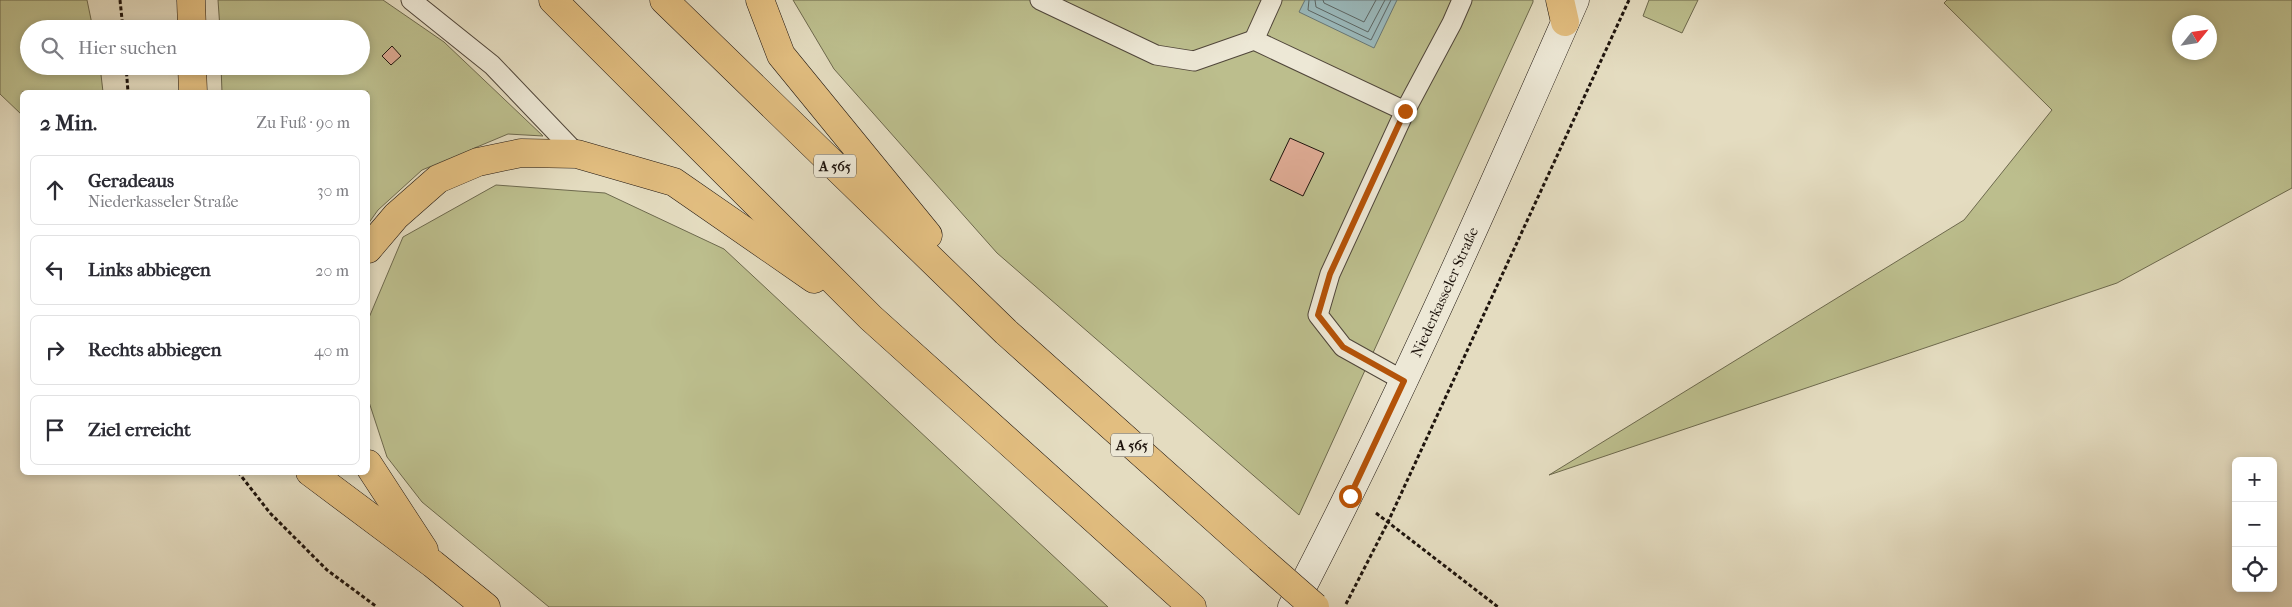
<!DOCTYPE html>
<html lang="de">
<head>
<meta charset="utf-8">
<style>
  :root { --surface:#fff; --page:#f7f7f7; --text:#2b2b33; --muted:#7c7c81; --line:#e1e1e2 }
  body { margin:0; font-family:"IM FELL French Canon",serif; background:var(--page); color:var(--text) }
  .controls { position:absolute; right:15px; bottom:15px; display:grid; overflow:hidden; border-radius:8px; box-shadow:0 2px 8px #0003 }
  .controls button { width:45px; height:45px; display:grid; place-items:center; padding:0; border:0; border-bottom:1px solid var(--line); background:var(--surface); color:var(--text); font:25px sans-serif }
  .compass { position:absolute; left:2172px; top:15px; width:45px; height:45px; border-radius:50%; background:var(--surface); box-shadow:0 2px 8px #0003; rotate:60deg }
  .stop { position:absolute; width:15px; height:15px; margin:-11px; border:4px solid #b45309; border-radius:50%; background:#fff }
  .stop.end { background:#b45309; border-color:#fff; box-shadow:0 1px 5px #0008 }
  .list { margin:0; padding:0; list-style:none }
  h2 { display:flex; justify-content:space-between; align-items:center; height:65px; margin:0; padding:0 20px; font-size:21px }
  h2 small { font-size:16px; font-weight:400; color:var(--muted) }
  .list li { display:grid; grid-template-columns:32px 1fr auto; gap:15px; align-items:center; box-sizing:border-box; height:70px; margin:0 10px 10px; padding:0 10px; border:1px solid var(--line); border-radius:8px }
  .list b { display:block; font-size:19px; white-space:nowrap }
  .list p { margin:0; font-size:16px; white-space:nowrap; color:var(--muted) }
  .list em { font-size:16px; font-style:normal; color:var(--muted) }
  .icon { flex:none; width:28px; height:28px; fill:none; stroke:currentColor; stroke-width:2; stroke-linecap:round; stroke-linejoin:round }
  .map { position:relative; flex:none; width:2292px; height:607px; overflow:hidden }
  .search { position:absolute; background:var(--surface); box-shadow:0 2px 8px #0003; left:20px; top:20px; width:350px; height:55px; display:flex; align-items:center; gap:12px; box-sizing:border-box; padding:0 18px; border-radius:28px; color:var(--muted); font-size:19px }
  .panel { position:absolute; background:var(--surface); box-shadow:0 2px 8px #0003; left:20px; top:90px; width:350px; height:385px; border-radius:8px }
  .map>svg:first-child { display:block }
  .green { fill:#bcbe8d; stroke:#6d694d; fill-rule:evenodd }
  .water { fill:#9ab9bc; stroke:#687776 }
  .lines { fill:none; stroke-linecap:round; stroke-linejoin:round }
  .shore { stroke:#5c6664; stroke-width:1 }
  .building { fill:#ddaa93; stroke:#1e140d }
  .service-casing { stroke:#50463a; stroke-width:21 }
  .secondary-casing { stroke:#1e140d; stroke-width:29 }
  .motorway-casing { stroke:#1e140d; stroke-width:29 }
  .path { stroke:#1e140d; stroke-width:3; stroke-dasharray:4 2.5; stroke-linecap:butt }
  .service { stroke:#ede8d6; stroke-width:19 }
  .secondary { stroke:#ede8d6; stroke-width:28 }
  .motorway { stroke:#e2be80; stroke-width:28 }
  .motorway-bridge-casing { stroke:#1e140d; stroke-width:29; stroke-linecap:butt }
  .motorway-bridge { stroke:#e2be80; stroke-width:28 }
  .route { stroke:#b45309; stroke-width:6 }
  .labels { text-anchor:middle; stroke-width:5; stroke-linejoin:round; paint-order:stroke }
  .shield { fill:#ede8d6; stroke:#5c5449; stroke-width:1 }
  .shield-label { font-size:14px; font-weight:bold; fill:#1e140d }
  .street-label { font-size:15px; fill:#1e140d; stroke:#ede8d6 }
</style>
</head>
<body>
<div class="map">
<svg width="2292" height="607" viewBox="0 0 2292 607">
  <rect width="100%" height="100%" fill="#e4dcc0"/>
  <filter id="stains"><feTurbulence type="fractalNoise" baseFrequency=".004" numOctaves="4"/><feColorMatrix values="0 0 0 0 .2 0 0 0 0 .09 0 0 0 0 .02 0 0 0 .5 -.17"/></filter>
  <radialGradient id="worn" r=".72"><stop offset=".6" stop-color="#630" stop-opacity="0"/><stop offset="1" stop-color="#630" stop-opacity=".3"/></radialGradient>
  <g class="green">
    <path d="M0 0H87L93 29H29V66H100L103 92H22V115L0 94Z"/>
    <path d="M218 0H383L444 42 543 136 508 134 422 170 378 210 368 224V92H222L221 66H361V29H220Z"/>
    <path d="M793 0H1533V2L1299 515 997 253 834 69Z"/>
    <path d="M1649 0H1698L1682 33 1643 16Z"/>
    <path d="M1947 0H2292V188L2117 283 1549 475 1964 220 2052 110 1944 3ZM2180 22H2210V52H2180Z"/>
    <path d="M496 185 605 193 724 249 1108 607H549L422 502 387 457 368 399V320L403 237Z"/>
  </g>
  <path class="water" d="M1305 0H1397L1374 48 1299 12Z"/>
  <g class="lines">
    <g class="shore">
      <path d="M1309 0 1308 10 1371 40 1391 0"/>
      <path d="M1315 0 1316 7 1368 32 1385 0"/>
      <path d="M1323 0 1324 3 1364 22 1376 0"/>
    </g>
  </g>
  <g class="building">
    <path d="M392 46 401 56 391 65 382 56Z"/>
    <path d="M1290 138 1324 153 1303 196 1270 180Z"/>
  </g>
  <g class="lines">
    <g class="service-casing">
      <g id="service">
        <path d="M411 0 492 65 577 154"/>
        <path d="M1040 0 1156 55 1194 61 1254 40 1405 111"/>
        <path d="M1254 40 1272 0"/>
        <path d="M1404 381 1343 347 1318 315 1330 274 1405 111 1452 23 1462 0"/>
      </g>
    </g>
    <g class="secondary-casing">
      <g id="secondary">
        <path id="s1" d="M1292 607C1395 409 1485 205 1575 0"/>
      </g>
    </g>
    <g class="motorway-casing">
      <g id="motorway">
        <path d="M191 0 192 29"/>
        <path d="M553 0 871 318 1192 607"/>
        <path d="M664 0 1006 332 1259 558"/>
        <path d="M760 0 781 55 928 235"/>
        <path d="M1560 0 1565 22"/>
        <path d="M192 66 193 92"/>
        <path d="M368 249 396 216 438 179 478 162 521 153 577 154 674 182 814 279"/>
        <path d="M368 464 424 550"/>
        <path d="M310 472 433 564 486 607"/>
      </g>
    </g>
    <g class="path">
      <path d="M120 0 123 29"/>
      <path d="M126 66 128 92"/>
      <path d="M238 472 270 513 327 570 377 607"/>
      <path d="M1376 513 1498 607"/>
      <path d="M1346 604 1388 522 1629 0"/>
    </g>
    <use href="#service" class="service"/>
    <use href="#secondary" class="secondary"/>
    <use href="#motorway" class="motorway"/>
    <g class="motorway-bridge-casing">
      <path id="motorway-bridge" d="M1259 558 1315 607"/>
    </g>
    <use href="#motorway-bridge" class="motorway-bridge"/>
  </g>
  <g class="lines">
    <path class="route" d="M1350 496 1404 381 1343 347 1318 315 1330 274 1405 111"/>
  </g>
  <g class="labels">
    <g class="shield">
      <rect x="814" y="154.5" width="42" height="23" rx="4"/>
      <rect x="1111" y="433.5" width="42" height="23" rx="4"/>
    </g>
    <g class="shield-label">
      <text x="835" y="171">A 565</text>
      <text x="1132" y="450">A 565</text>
    </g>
    <g class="street-label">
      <text dy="5" stroke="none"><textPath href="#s1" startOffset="350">Niederkasseler Straße</textPath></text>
    </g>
  </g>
  <rect width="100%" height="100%" filter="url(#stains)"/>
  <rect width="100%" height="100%" fill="url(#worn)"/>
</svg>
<div class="controls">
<button>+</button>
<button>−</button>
<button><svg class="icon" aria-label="locate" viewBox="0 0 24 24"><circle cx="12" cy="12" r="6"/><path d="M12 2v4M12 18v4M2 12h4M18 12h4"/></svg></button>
</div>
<svg class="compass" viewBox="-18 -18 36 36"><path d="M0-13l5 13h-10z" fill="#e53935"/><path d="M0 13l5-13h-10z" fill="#7c7c81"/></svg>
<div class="stop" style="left:1350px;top:496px"></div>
<div class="stop end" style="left:1405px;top:111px"></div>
<div class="search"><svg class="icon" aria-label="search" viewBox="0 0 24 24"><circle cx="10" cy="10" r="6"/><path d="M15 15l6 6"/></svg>Hier suchen</div>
<section class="panel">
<h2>2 Min.<small>Zu Fuß · 90 m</small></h2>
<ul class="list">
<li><svg class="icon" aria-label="ahead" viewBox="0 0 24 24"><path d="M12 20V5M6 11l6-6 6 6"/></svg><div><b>Geradeaus</b><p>Niederkasseler Straße</p></div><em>30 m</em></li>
<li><svg class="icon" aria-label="left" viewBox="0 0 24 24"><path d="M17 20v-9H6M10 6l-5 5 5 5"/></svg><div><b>Links abbiegen</b></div><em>20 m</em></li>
<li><svg class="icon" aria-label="right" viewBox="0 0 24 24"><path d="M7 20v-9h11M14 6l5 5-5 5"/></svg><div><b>Rechts abbiegen</b></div><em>40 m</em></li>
<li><svg class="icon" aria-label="arrive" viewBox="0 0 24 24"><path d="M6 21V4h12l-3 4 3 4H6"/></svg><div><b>Ziel erreicht</b></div></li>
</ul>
</section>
</div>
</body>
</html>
